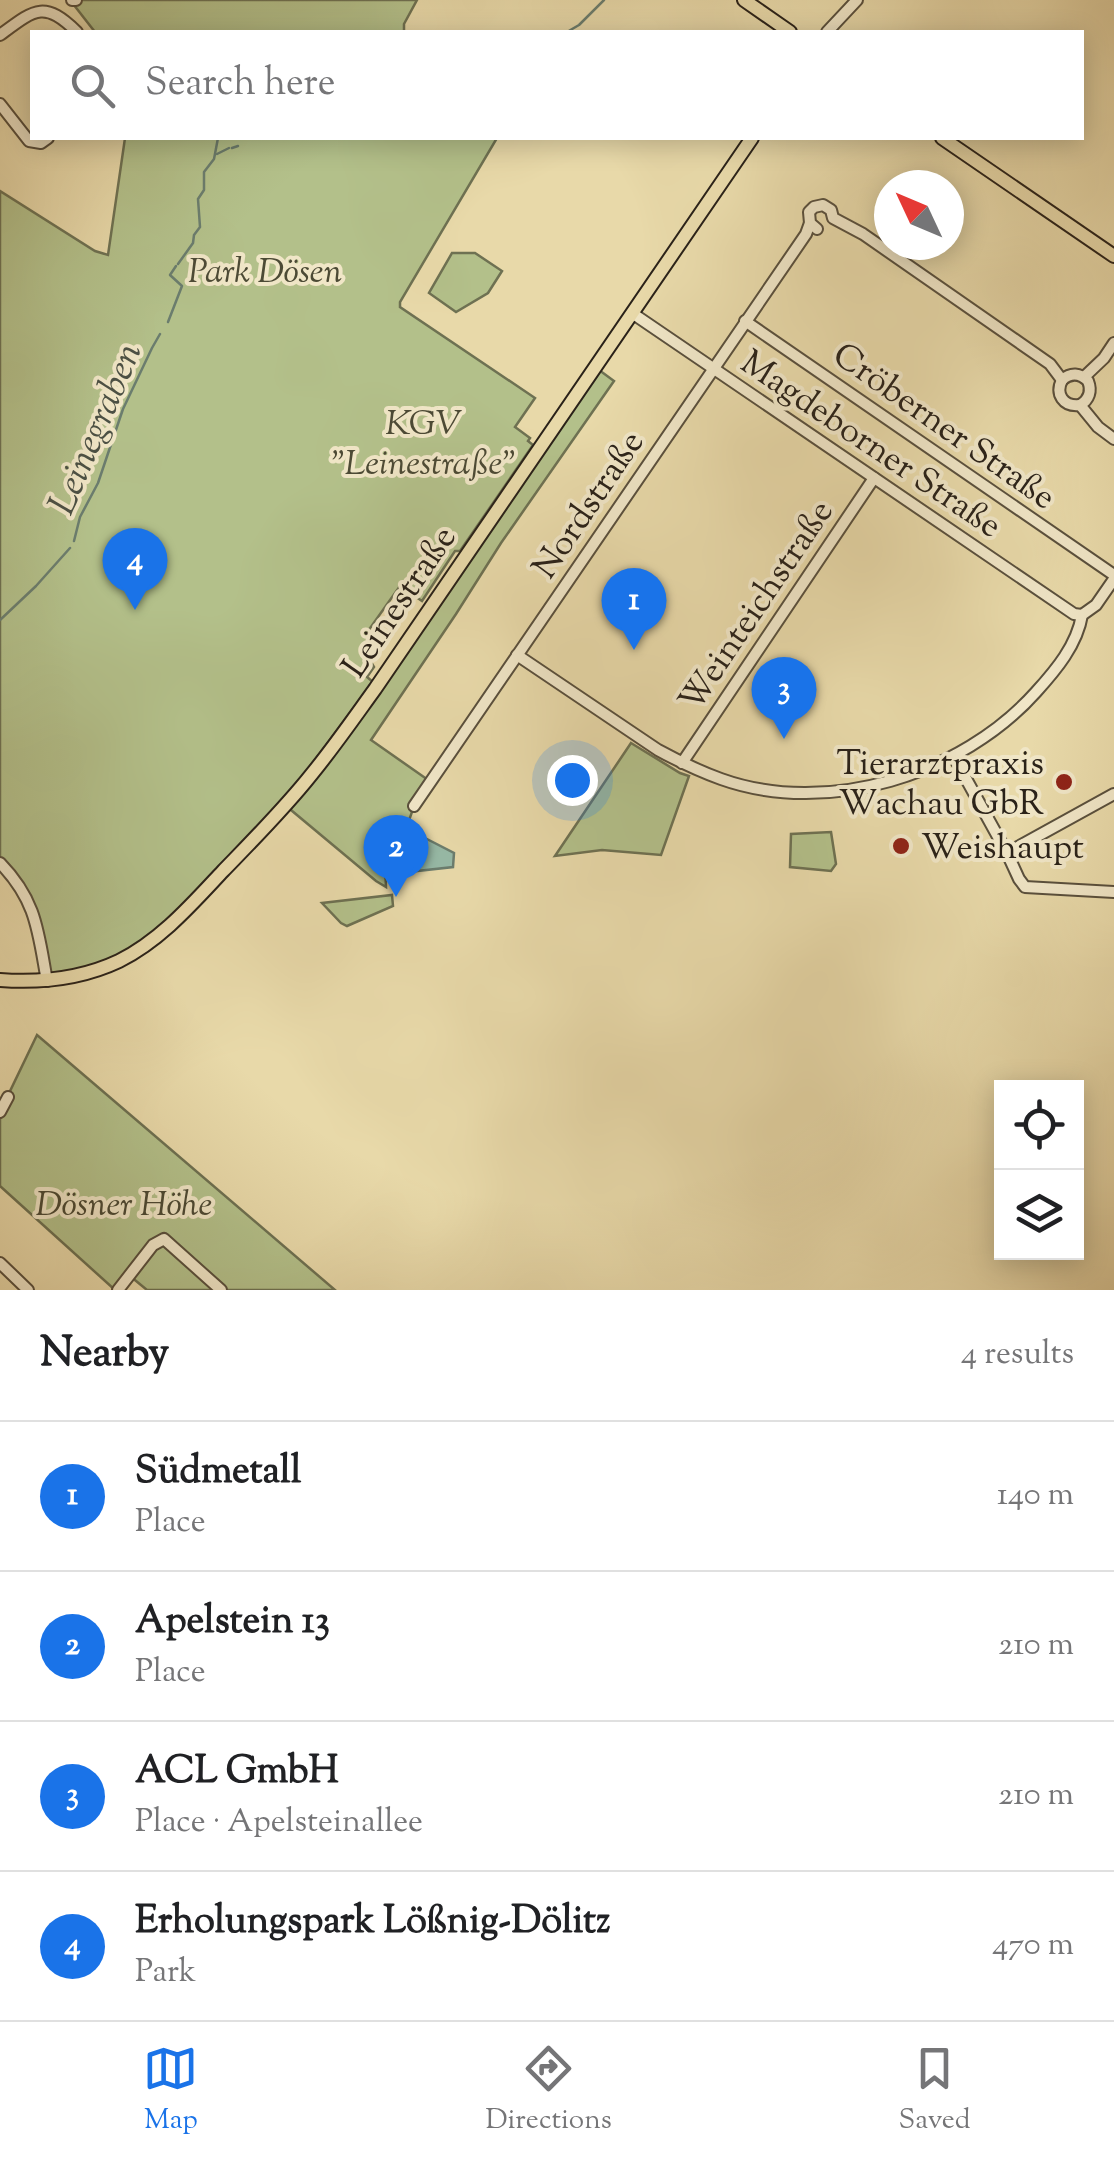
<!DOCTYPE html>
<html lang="en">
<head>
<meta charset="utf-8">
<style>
  :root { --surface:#fff; --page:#f6f6f6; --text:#202124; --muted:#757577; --line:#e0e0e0; --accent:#1a73e8 }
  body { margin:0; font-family:"Sorts Mill Goudy",serif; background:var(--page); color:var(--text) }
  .controls { position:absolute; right:30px; bottom:30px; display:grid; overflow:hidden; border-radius:0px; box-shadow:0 5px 25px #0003 }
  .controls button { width:90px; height:90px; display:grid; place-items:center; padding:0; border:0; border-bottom:2px solid var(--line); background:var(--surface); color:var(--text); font:50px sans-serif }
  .compass { position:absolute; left:874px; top:170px; width:90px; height:90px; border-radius:50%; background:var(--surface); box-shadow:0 5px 25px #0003; rotate:314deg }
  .you { position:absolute; left:572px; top:780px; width:35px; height:35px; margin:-25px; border:8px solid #fff; border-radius:50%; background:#1a73e8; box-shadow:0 0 0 15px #1a73e833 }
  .badge { display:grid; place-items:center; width:65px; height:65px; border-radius:50%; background:var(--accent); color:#fff; font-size:32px; font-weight:700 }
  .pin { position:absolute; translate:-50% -82px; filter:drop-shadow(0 2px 5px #0008) }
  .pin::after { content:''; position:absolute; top:52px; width:35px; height:30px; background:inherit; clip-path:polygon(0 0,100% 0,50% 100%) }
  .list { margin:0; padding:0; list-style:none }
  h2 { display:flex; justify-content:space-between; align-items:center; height:130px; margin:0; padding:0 40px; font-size:42px }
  h2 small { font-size:32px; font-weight:400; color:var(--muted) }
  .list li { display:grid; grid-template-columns:65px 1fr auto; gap:30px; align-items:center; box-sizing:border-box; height:150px; padding:0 40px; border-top:2px solid var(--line) }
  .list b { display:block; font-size:38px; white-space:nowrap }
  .list p { margin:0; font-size:32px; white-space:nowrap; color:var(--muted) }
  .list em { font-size:32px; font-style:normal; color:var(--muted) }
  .icon { flex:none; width:55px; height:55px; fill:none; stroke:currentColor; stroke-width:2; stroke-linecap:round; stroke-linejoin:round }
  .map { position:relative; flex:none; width:1114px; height:1290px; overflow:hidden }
  .search { position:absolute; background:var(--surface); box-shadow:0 5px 25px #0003; left:30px; right:30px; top:30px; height:110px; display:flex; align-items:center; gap:25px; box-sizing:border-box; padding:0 35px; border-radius:0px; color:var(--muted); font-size:38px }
  .sheet { height:730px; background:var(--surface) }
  nav { display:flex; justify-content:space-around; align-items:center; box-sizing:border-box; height:140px; border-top:2px solid var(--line); background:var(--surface); font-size:28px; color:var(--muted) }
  nav a { display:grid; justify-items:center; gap:5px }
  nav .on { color:var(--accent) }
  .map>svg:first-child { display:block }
  .green { fill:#b3c08a; stroke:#6e7152; stroke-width:2.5 }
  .water { fill:#97baa7; stroke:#6b7d6e; stroke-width:2.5 }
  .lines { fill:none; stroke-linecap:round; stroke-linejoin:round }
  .stream { stroke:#6b7d6e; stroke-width:2.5 }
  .minor-casing { stroke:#5a503d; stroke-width:14 }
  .major-casing { stroke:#2a2219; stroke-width:16 }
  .minor { stroke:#f0e6c7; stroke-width:10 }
  .major { stroke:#e8d9a9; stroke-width:12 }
  .poi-dot { fill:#8f2418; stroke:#f0e6c7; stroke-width:4 }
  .labels { text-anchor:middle; stroke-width:8; stroke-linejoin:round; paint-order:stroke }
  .park-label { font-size:35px; font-style:italic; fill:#4c4a35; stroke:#f0e6c7 }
  .street-label { font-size:35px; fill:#2a2219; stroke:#f0e6c7 }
  .poi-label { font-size:35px; fill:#2a2219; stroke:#f0e6c7; text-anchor:end }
  .water-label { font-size:38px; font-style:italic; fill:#4b5044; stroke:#f0e6c7 }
</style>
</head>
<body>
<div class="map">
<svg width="1114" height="1290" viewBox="0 0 1114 1290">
  <rect width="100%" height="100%" fill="#e8d9a9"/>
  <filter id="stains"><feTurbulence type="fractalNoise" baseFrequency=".002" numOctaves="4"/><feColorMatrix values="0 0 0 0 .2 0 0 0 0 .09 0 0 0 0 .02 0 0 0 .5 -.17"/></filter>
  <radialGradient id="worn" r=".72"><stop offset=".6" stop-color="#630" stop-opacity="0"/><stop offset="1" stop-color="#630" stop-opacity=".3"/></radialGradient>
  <g class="green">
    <path d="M70 0H417L404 24V32H95Z"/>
    <path d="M125 138H497L400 302V307L535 398 515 427 530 438 528 441 533 445 460 551H455L422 601 400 586 368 631 371 636 362 647 374 667 367 677 373 682 306 772 245 843 151 936 111 961 55 976 50 972 38 917 0 865V191L95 251 108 255Z"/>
    <path d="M452 253H475L502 271 488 293 456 312 429 293Z"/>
    <path d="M595 367 614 381 501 543 456 614 371 740 431 782 414 806 406 829 407 836 385 866 386 887 376 881 285 805 310 776Z"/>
    <path d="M631 743 680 773 689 776 661 855 602 850 555 856Z"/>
    <path d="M831 832 836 864 831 871 790 867 791 834Z"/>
    <path d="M392 895 393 906 347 926 341 923 322 903Z"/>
    <path d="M37 1035 335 1290H147L130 1276 115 1290 0 1186V1112Z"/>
  </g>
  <path class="water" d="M423 837 454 853 453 867 390 874 393 863 420 843Z"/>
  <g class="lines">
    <g class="stream">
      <path d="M567 32 579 25 604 0"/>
      <path d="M232 148 238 146"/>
      <path d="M217 154 229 148"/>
      <path d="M178 264 193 243 194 235 200 227 198 199 204 190V172L214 159 218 138"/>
      <path d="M168 322 182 286 170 275 176 266"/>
      <path d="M74 541 80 517 98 483 123 409 152 348 160 334"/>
      <path d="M0 620 36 586 70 548"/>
    </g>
    <g class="minor-casing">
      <g id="minor">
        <path d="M72 0H76"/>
        <path d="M827 32 857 0"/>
        <path d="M0 35C35 9 44 0 77 32"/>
        <path d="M0 104 29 141 41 143 48 138"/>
        <path d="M817 229 810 223 809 212 814 207 823 205 831 210 833 218 863 234 1050 364 1062 380"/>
        <path d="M632 313 1074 614 1082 615"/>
        <path d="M745 321 1114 575"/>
        <path d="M1084 377 1104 358 1114 343"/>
        <path d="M1062 380C1071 372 1080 373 1088 381 1092 391 1089 400 1080 405"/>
        <path d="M1062 380C1055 394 1063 407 1080 405"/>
        <path d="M1080 405 1098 427 1114 439"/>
        <path d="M517 655 658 750C678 761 699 771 721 779 827 817 962 775 1036 692 1056 670 1077 645 1082 615L1096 605 1114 579"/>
        <path d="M954 757 1007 853 1114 794"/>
        <path d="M682 763 874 478"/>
        <path d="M414 806 806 234 810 223"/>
        <path d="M1007 853 1019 879 1025 887 1114 892"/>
        <path d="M0 863C37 901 38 932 47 981"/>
        <path d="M0 1112 8 1097"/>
        <path d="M0 1263 28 1290"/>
        <path d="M118 1290 153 1245 164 1239 221 1290"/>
      </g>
    </g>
    <g class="major-casing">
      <g id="major">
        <path d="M744 0 790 32"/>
        <path d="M942 138 1114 256"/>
        <path d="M0 980C41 983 81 979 119 961 161 940 192 904 223 871 253 840 284 809 311 775 334 747 354 718 375 689L752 138"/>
      </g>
    </g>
    <use href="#minor" class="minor"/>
    <use href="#major" class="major"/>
  </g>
  <g class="poi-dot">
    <circle cx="1064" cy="782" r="10"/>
    <circle cx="901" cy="846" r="10"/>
  </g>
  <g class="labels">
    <g class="park-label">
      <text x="265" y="282">Park Dösen</text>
      <text x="424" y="434">KGV<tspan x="424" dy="40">"Leinestraße"</tspan></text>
      <text x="124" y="1215">Dösner Höhe</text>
    </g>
    <g class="street-label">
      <text transform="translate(945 425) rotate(35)" y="12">Cröberner Straße</text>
      <text transform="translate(872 443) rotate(34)" y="12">Magdeborner Straße</text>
      <text transform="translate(587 504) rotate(-56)" y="12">Nordstraße</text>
      <text transform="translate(398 601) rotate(-56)" y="12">Leinestraße</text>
      <text transform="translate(755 605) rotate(-56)" y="12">Weinteichstraße</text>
    </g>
    <g class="poi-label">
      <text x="1044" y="774">Tierarztpraxis<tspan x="1044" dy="40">Wachau GbR</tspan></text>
      <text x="921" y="858" text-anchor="start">Weishaupt</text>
    </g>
    <g class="water-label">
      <text transform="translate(94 428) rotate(-67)" y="13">Leinegraben</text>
    </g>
  </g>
  <rect width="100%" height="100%" filter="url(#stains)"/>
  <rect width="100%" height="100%" fill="url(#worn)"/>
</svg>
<div class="controls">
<button><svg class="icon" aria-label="locate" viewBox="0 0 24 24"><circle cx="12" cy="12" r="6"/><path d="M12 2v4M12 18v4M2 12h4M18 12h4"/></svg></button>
<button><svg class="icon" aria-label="layers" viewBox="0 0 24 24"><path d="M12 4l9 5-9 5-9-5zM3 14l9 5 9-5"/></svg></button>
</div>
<svg class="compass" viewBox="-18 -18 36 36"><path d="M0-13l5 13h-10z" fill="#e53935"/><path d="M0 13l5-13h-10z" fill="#757577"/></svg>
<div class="you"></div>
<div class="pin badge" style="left:634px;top:650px">1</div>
<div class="pin badge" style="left:396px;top:897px">2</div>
<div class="pin badge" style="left:784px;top:739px">3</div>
<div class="pin badge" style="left:135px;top:610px">4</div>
<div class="search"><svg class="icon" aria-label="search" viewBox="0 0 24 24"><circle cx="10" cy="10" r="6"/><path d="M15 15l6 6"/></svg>Search here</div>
</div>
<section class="sheet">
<h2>Nearby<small>4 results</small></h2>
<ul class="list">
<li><span class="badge">1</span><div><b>Südmetall</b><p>Place</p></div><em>140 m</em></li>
<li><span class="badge">2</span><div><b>Apelstein 13</b><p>Place</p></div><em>210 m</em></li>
<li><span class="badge">3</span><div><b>ACL GmbH</b><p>Place · Apelsteinallee</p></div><em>210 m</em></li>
<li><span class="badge">4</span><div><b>Erholungspark Lößnig-Dölitz</b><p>Park</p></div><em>470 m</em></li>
</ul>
</section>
<nav>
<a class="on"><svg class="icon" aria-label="map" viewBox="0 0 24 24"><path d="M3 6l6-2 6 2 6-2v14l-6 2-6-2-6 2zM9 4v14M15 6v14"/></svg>Map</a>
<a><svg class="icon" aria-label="directions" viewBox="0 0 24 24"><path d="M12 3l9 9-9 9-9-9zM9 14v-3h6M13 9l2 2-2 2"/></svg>Directions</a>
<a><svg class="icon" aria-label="saved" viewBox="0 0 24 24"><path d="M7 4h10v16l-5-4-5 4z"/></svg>Saved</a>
</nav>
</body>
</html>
